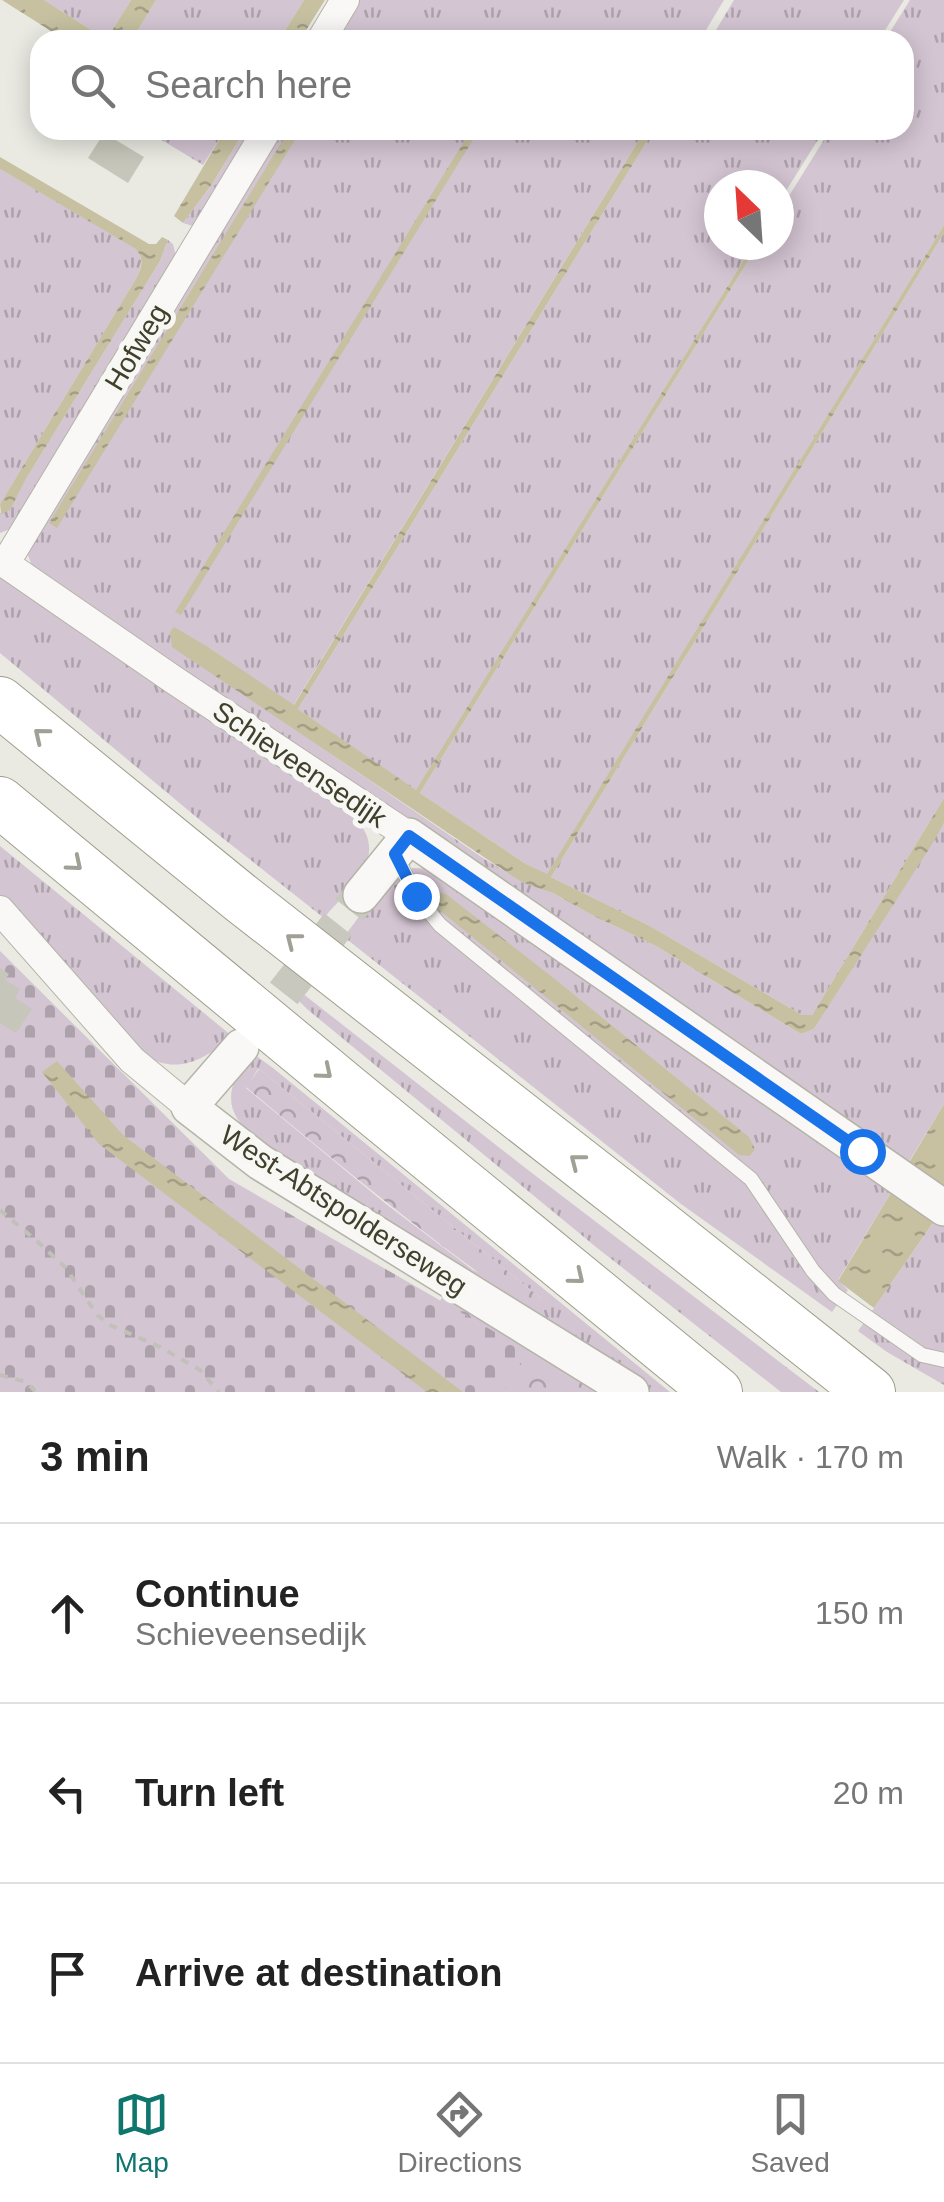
<!DOCTYPE html>
<html lang="en">
<head>
<meta charset="utf-8">
<style>
  :root { --surface:#fff; --page:#f6f6f6; --text:#222; --muted:#767676; --line:#e0e0e0; --accent:#0f766e }
  body { margin:0; font-family:Arial,sans-serif; background:var(--page); color:var(--text) }
  .compass { position:absolute; left:704px; top:170px; width:90px; height:90px; border-radius:50%; background:var(--surface); box-shadow:0 5px 25px #0003; rotate:335deg }
  .stop { position:absolute; width:30px; height:30px; margin:-22px; border:8px solid #1a73e8; border-radius:50%; background:#fff }
  .stop.end { background:#1a73e8; border-color:#fff; box-shadow:0 2px 10px #0008 }
  .list { margin:0; padding:0; list-style:none }
  h2 { display:flex; justify-content:space-between; align-items:center; height:130px; margin:0; padding:0 40px; font-size:42px }
  h2 small { font-size:32px; font-weight:400; color:var(--muted) }
  .list li { display:grid; grid-template-columns:65px 1fr auto; gap:30px; align-items:center; box-sizing:border-box; height:180px; padding:0 40px; border-top:2px solid var(--line) }
  .list b { display:block; font-size:38px; white-space:nowrap }
  .list p { margin:0; font-size:32px; white-space:nowrap; color:var(--muted) }
  .list em { font-size:32px; font-style:normal; color:var(--muted) }
  .icon { flex:none; width:55px; height:55px; fill:none; stroke:currentColor; stroke-width:2; stroke-linecap:round; stroke-linejoin:round }
  .map { position:relative; flex:none; width:944px; height:1392px; overflow:hidden }
  .search { position:absolute; background:var(--surface); box-shadow:0 5px 25px #0003; left:30px; right:30px; top:30px; height:110px; display:flex; align-items:center; gap:25px; box-sizing:border-box; padding:0 35px; border-radius:30px; color:var(--muted); font-size:38px }
  .sheet { height:670px; background:var(--surface) }
  nav { display:flex; justify-content:space-around; align-items:center; box-sizing:border-box; height:140px; border-top:2px solid var(--line); background:var(--surface); font-size:28px; color:var(--muted) }
  nav a { display:grid; justify-items:center; gap:5px }
  nav .on { color:var(--accent) }
  .map>svg:first-child { display:block }
  .grass { fill:url(#grass-tufts); fill-rule:evenodd }
  .forest { fill:url(#forest-crowns) }
  .cemetery { fill:url(#cemetery-stones) }
  .water { fill:url(#water-ripples) }
  .building { fill:#c6c6bb }
  .lines { fill:none; stroke-linecap:round; stroke-linejoin:round }
  .tertiary-tunnel { stroke:#c8c8be; stroke-width:35; stroke-dasharray:35 18; stroke-linecap:butt }
  .service-casing { stroke:#b4b4a8; stroke-width:16 }
  .minor-casing { stroke:#b4b4a8; stroke-width:30 }
  .tertiary-casing { stroke:#b4b4a8; stroke-width:38 }
  .motorway-casing { stroke:#9f9e8c; stroke-width:52 }
  .path { stroke:#c2c1b9; stroke-width:4; stroke-dasharray:8 8; stroke-linecap:butt }
  .service { stroke:#f9f8f6; stroke-width:14 }
  .minor { stroke:#f9f8f6; stroke-width:28 }
  .tertiary { stroke:#f9f8f6; stroke-width:35 }
  .motorway { stroke:#fff; stroke-width:50 }
  .oneway { stroke:#a0a096 }
  .route { stroke:#1a73e8; stroke-width:12 }
  .labels { text-anchor:middle; stroke-width:10; stroke-linejoin:round; paint-order:stroke }
  .street-label { font-size:28px; fill:#41402c; stroke:#f7f7f3 }
</style>
</head>
<body>
<div class="map">
<svg width="944" height="1392" viewBox="0 0 944 1392">
  <defs>
    <pattern id="grass-tufts" width="24" height="20" patternUnits="userSpaceOnUse" patternTransform="scale(2.5)"><rect width="24" height="20" fill="#d3c5d2"/><path d="M3 7l-1-3M5 7V3M7 7l1-3M15 17l-1-3M17 17v-4M19 17l1-3" fill="none" stroke="#ada1ab"/></pattern>
    <pattern id="forest-crowns" width="20" height="18" patternUnits="userSpaceOnUse" patternTransform="scale(2.5)"><rect width="20" height="18" fill="#d3c5d2"/><path d="M2 6a3 3 0 1 1 6 0M12 15a3 3 0 1 1 6 0" fill="none" stroke="#ada1ab"/></pattern>
    <pattern id="cemetery-stones" width="16" height="16" patternUnits="userSpaceOnUse" patternTransform="scale(2.5)"><rect width="16" height="16" fill="#d3c5d2"/><path d="M2 7V4a2 2 0 0 1 4 0v3zM10 15v-3a2 2 0 0 1 4 0v3z" fill="#ada1ab"/></pattern>
    <pattern id="water-ripples" width="26" height="14" patternUnits="userSpaceOnUse" patternTransform="scale(2.5)"><rect width="26" height="14" fill="#c7c1a2"/><path d="M2 4q2-2 4 0t4 0M15 11q2-2 4 0t4 0" fill="none" stroke="#a39e84"/></pattern>
  </defs>
  <rect width="100%" height="100%" fill="#eaeae3"/>
  <g class="grass">
    <path d="M44 0H131L111 32 101 36Z"/>
    <path d="M156 0H304L279 40H132Z"/>
    <path d="M353 0H724L700 40H329Z"/>
    <path d="M734 0H904L879 40H710Z"/>
    <path d="M910 0H944V225L547 875 526 864 420 793 758 245H779V212L830 130H904V40H885Z"/>
    <path d="M145 130H225L203 165Z"/>
    <path d="M245 130H261L196 227 183 223 212 184Z"/>
    <path d="M274 130H645L293 706 208 647 242 693 480 856 509 874 553 893 590 914 656 946 801 1034 814 1029 944 823V1104L905 1168 32 566 26 550Z"/>
    <path d="M654 130H824L779 202V185H719V245H753L416 791 298 709Z"/>
    <path d="M0 169 137 249C143 259 142 266 137 277L0 504Z"/>
    <path d="M944 233V798L812 1015H802L650 926 551 877Z"/>
    <path d="M168 240 173 244 177 260 10 529 0 533V513L10 509 26 479 160 261Z"/>
    <path d="M0 568 351 813C393 855 353 883 324 918L201 821 0 653Z"/>
    <path d="M0 846 232 1036C204 1061 174 1077 140 1052L0 896Z"/>
    <path d="M413 868 435 869 893 1189 838 1280 848 1290 832 1312 681 1204 344 937C359 917 388 873 413 868Z"/>
    <path d="M302 993 528 1170 819 1392H781L596 1247 307 1009 297 999Z"/>
    <path d="M248 1050 273 1068 670 1392H649L595 1353 272 1155C229 1115 218 1106 248 1050ZM258 1069H259L543 1300 473 1270 386 1204 246 1088Z"/>
    <path d="M938 1216 944 1221V1385L887 1352 858 1331Z"/>
  </g>
  <g class="forest">
    <path d="M259 1069 543 1300 534 1312C433 1243 340 1165 246 1087Z"/>
    <path d="M447 1290 609 1392H463L424 1326Z"/>
  </g>
  <path class="cemetery" d="M0 951 229 1179 528 1351 503 1392H0Z"/>
  <g class="water">
    <path d="M2 0H44L101 36 111 32 131 0H156L132 40H65Z"/>
    <path d="M304 0H325L300 40H279Z"/>
    <path d="M225 130H245L212 184 183 223 174 216Z"/>
    <path d="M289 130H301L57 528 49 523Z"/>
    <path d="M471 130H479L181 615 175 612Z"/>
    <path d="M645 130H654L298 709 416 790 753 245H758L420 793 526 864 547 874 944 225V233L551 877 650 926 802 1015H812L944 798V823L934 841 814 1029 801 1034 656 946 590 914 553 893 524 883 509 874 172 647 170 632 174 627 208 647 294 705Z"/>
    <path d="M0 157 149 244H156L162 237 168 240 160 261 26 479 10 510 1 514 0 504 137 277C142 266 144 259 136 249L0 169Z"/>
    <path d="M438 892 446 894 556 980 749 1137 755 1149 750 1156 739 1155 437 908 433 901V895Z"/>
    <path d="M57 1061 123 1135 463 1392H427L99 1144 42 1072Z"/>
    <path d="M944 1104V1207L874 1308 838 1281Z"/>
  </g>
  <g class="building">
    <path d="M104 133 144 157 128 183 88 158Z"/>
    <path d="M0 968 9 974 5 980 20 989 15 998 32 1009 16 1033 0 1023Z"/>
  </g>
  <g class="lines">
    <path class="tertiary-tunnel" d="M251 1035 361 895"/>
    <g class="service-casing">
      <path id="service" d="M395 854 416 896 440 925 751 1179 813 1271 834 1294 922 1355 944 1360"/>
    </g>
    <g class="minor-casing">
      <g id="minor">
        <path d="M321 40 345 0"/>
        <path d="M0 560 174 680 409 836"/>
        <path d="M5 564 267 130"/>
        <path d="M0 910 132 1060 189 1107"/>
      </g>
    </g>
    <g class="tertiary-casing">
      <g id="tertiary">
        <path d="M361 895 409 836 944 1208"/>
        <path d="M241 1047 189 1107 260 1162 631 1392"/>
      </g>
    </g>
    <g class="motorway-casing">
      <g id="motorway">
        <path d="M0 702 242 899 654 1221 870 1392"/>
        <path d="M0 802 348 1090 717 1392"/>
      </g>
    </g>
    <g class="path">
      <path d="M0 1210 38 1242 66 1268 97 1315 110 1325 160 1347 200 1370 219 1392"/>
      <path d="M0 1375 26 1382 36 1392"/>
    </g>
    <use href="#service" class="service"/>
    <use href="#minor" class="minor"/>
    <use href="#tertiary" class="tertiary"/>
    <use href="#motorway" class="motorway"/>
  </g>
  <defs><path id="oneway-chevron" d="M-2-3.5L2.5 0L-2 3.5" fill="none" stroke-width="1.6" stroke-linecap="round" stroke-linejoin="round" transform="scale(2.5)"/></defs>
  <g class="oneway">
    <use href="#oneway-chevron" transform="translate(41 735) rotate(-141)"/>
    <use href="#oneway-chevron" transform="translate(75 864) rotate(40)"/>
    <use href="#oneway-chevron" transform="translate(293 940) rotate(-142)"/>
    <use href="#oneway-chevron" transform="translate(325 1072) rotate(40)"/>
    <use href="#oneway-chevron" transform="translate(577 1161) rotate(-142)"/>
    <use href="#oneway-chevron" transform="translate(577 1277) rotate(39)"/>
  </g>
  <g class="lines">
    <path class="route" d="M416 896 395 854 409 836 862 1151"/>
  </g>
  <g class="labels">
    <g class="street-label">
      <text transform="translate(136 347) rotate(-59)" y="10">Hofweg</text>
      <text transform="translate(300 764) rotate(34)" y="10">Schieveensedijk</text>
      <text transform="translate(344 1210) rotate(33)" y="10">West-Abtspolderseweg</text>
    </g>
  </g>
</svg>
<svg class="compass" viewBox="-18 -18 36 36"><path d="M0-13l5 13h-10z" fill="#e53935"/><path d="M0 13l5-13h-10z" fill="#767676"/></svg>
<div class="stop" style="left:862px;top:1151px"></div>
<div class="stop end" style="left:416px;top:896px"></div>
<div class="search"><svg class="icon" aria-label="search" viewBox="0 0 24 24"><circle cx="10" cy="10" r="6"/><path d="M15 15l6 6"/></svg>Search here</div>
</div>
<section class="sheet">
<h2>3 min<small>Walk · 170 m</small></h2>
<ul class="list">
<li><svg class="icon" aria-label="ahead" viewBox="0 0 24 24"><path d="M12 20V5M6 11l6-6 6 6"/></svg><div><b>Continue</b><p>Schieveensedijk</p></div><em>150 m</em></li>
<li><svg class="icon" aria-label="left" viewBox="0 0 24 24"><path d="M17 20v-9H6M10 6l-5 5 5 5"/></svg><div><b>Turn left</b></div><em>20 m</em></li>
<li><svg class="icon" aria-label="arrive" viewBox="0 0 24 24"><path d="M6 21V4h12l-3 4 3 4H6"/></svg><div><b>Arrive at destination</b></div></li>
</ul>
</section>
<nav>
<a class="on"><svg class="icon" aria-label="map" viewBox="0 0 24 24"><path d="M3 6l6-2 6 2 6-2v14l-6 2-6-2-6 2zM9 4v14M15 6v14"/></svg>Map</a>
<a><svg class="icon" aria-label="directions" viewBox="0 0 24 24"><path d="M12 3l9 9-9 9-9-9zM9 14v-3h6M13 9l2 2-2 2"/></svg>Directions</a>
<a><svg class="icon" aria-label="saved" viewBox="0 0 24 24"><path d="M7 4h10v16l-5-4-5 4z"/></svg>Saved</a>
</nav>
</body>
</html>
